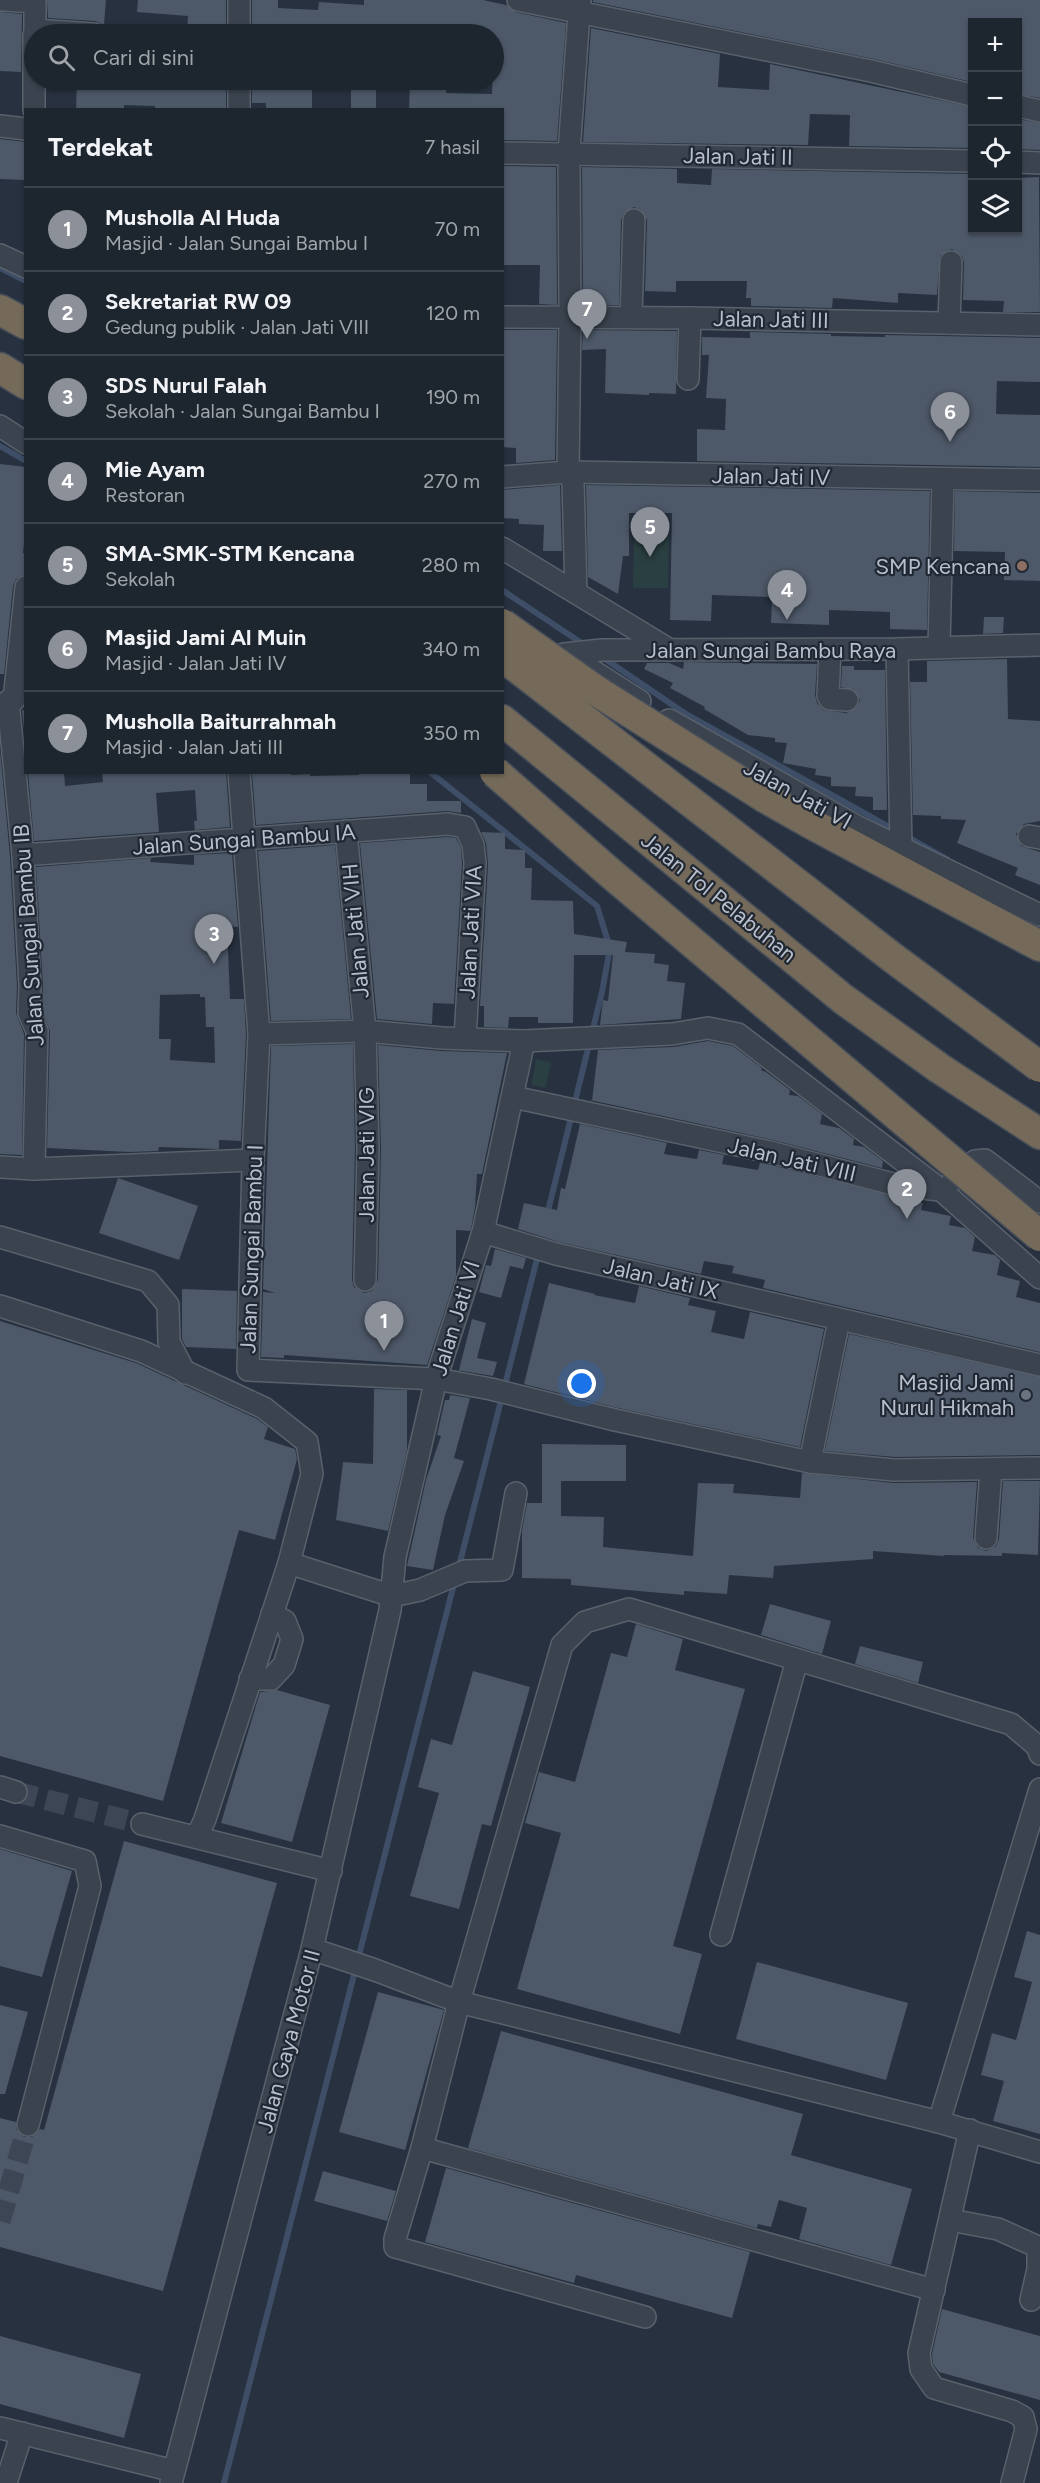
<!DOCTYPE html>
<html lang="id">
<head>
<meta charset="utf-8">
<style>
  :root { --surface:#1d252f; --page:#252d37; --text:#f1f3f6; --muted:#a0a5aa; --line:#3b424b; --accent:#8c9099 }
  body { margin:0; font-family:Figtree,sans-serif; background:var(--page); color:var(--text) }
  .controls { position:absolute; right:18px; top:18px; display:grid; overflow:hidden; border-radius:0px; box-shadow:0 2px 4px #0004 }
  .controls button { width:54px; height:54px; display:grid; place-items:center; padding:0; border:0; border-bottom:2px solid var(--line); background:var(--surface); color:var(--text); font:30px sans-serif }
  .you { position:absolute; left:582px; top:1384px; width:21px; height:21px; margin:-15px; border:4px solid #fff; border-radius:50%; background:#1a73e8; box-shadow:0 0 0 9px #1a73e833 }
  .badge { display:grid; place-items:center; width:39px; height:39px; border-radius:50%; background:var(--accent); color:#fff; font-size:20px; font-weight:700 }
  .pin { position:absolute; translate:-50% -50px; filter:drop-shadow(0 2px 3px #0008) }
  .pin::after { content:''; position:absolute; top:32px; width:21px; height:18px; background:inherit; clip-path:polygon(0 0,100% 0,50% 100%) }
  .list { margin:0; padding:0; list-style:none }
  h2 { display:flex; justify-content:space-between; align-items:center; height:78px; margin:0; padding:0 24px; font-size:26px }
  h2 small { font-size:20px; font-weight:400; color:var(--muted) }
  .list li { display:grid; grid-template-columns:39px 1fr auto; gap:18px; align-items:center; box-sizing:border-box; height:84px; padding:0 24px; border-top:2px solid var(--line) }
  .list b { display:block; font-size:22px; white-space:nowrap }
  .list p { margin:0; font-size:20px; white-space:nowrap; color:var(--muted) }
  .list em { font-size:20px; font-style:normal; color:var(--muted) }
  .icon { flex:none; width:33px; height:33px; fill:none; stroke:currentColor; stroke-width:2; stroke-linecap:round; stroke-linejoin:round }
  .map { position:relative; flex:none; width:1040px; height:2483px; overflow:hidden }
  .search { position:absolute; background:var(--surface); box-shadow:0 2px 4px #0004; left:24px; top:24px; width:480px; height:66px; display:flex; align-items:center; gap:15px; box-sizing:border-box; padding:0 21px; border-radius:33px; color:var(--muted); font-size:22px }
  .panel { position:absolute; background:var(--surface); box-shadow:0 2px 4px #0004; left:24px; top:108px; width:480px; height:666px; border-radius:0px }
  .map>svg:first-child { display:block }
  .green { fill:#2a3f41 }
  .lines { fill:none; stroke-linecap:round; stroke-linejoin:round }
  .stream { stroke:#3e4e67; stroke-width:6 }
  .building { fill:#4d5868; fill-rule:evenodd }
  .minor-tunnel { stroke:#3d4654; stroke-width:21; stroke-dasharray:21 10; stroke-linecap:butt }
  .minor-casing { stroke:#59616d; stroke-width:24 }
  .highway-casing { stroke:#464e5a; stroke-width:33 }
  .minor { stroke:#3b434f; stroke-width:21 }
  .highway { stroke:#756a59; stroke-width:30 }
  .highway-bridge-casing { stroke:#464e5a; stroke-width:33; stroke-linecap:butt }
  .highway-bridge { stroke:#756a59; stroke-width:30 }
  .education-dot { fill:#8d6e63; stroke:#202834; stroke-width:2 }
  .worship-dot { fill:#6b7280; stroke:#202834; stroke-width:2 }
  .labels { text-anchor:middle; stroke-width:4.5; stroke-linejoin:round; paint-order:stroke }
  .street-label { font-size:22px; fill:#b8beca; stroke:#202834 }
  .poi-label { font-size:22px; fill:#b8beca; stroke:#202834; text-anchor:end }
</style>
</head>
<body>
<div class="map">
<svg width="1040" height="2483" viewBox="0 0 1040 2483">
  <rect width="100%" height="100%" fill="#27313f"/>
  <g class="green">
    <path d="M634 529H669L668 588H633Z"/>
    <path d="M536 1059 551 1062 546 1088 531 1085Z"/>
  </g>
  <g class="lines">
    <g class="stream">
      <path d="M0 268 26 281"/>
      <path d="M0 446 26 461"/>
      <path d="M502 590 586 646"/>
      <path d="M602 657 686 714 895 830"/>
      <path d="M430 772 597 906 610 948 602 992 547 1215"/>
      <path d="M904 835 947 859"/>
      <path d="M458 1570 539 1251"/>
      <path d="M224 2483 455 1580"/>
    </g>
  </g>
  <g class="building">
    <path d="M47 0H106L104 25 95 21 48 18Z"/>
    <path d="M138 0H226V34H187L188 16 137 12Z"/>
    <path d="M252 0H278V8L318 10 319 2 364 5V0H483L506 5 515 12 566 23 557 141 502 140V110H409L410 80H448L446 93 492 94 494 34H252Z"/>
    <path d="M593 0H1040V98L1017 94V22H972V82L874 59 593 2Z"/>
    <path d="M0 12 22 14 21 72 0 71Z"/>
    <path d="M591 28 720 54 718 87 769 90 770 64 972 107V148L849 146 850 115 810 114 808 145 583 142Z"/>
    <path d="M77 80H226V110H155V106L124 105V110H76Z"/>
    <path d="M252 80H312V109L266 110V103H252Z"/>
    <rect x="351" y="80" width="25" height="29"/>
    <path d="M1017 119 1040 123V150L1017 149Z"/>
    <path d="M0 139 26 142 25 180 0 179Z"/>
    <path d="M502 166 556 167 557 305 539 304 540 265H502Z"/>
    <path d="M582 167 677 169V183L711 185 712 169 972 174V230H1017V178L1039 177 1040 312H1003L1004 301 963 300 964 262 962 256 952 249 946 251 940 256 937 295 898 293V303L833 298 832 308 751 306V298H746L747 281H676V292L645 291 647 220 641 210 634 207 624 213 621 220 619 305H583Z"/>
    <path d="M502 330H557L555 460 516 463V448L502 447Z"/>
    <path d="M583 330 677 331 676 394 649 393V395L605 393 606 349 582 350Z"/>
    <path d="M750 332 831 334V336L885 337V335L1040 338V382L997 381 996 414 1040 415V467L697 461V429L725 430 726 399 706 398 709 355H702V337L750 338Z"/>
    <path d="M0 464 26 467V526L23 553H26V575L16 579 13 586 4 674H0Z"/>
    <path d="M560 485 562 551H543L544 525 519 524V519L502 518V490Z"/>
    <path d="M586 485 930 491 927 630 890 629V612L829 610V625L771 623 772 597 712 595 711 621 670 620 672 513H629V556H623L618 594 588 577Z"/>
    <path d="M955 491 1040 493V581L1004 580 1005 552 954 551Z"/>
    <path d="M984 617H1004L1003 633 983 634Z"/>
    <path d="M1007 659 1008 719 1040 721V821L1024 824 1016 834 1021 846 1040 852V885L1015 875 1018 868 957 843 966 820 941 819V816L913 815 910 682H927V661Z"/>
    <path d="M684 662 817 664 815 695 817 703 824 710 846 713 857 707 860 700 854 690 841 687 842 666H854V670H885L887 810H873V797L855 796 856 787 831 786V777L815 775 816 769 783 763 787 743 775 742V738L748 735 704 709 705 707 670 688 673 683 644 669 647 663H669L683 669Z"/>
    <path d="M22 710H26V749Z"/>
    <path d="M0 750 10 856 17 987 16 1013 24 1034 22 1155 0 1154Z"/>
    <path d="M28 772H64L65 786 103 782 102 772H226L230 827 195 830 194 821H197L195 790 156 793 159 832 34 841Z"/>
    <path d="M252 772H291V775L310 774V776L359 775V772H410V784H427V801H461V813L447 811 256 825Z"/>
    <path d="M481 832 505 833V849L525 850V868H532L531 900 573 901 574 934 627 942 625 952 655 954 654 963 669 965 667 981 685 983 681 1019 600 1025 603 1000 608 1001 613 955H574L573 1023H538V1017H509L508 1028 484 1027V1006H480L488 864 486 843Z"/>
    <path d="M447 837 456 838 461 848 462 863 454 1004 433 1003 432 1024 377 1019 360 843Z"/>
    <path d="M335 845 351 1019 271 1021 258 851Z"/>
    <path d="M232 853 238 927 227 926 230 999H244L246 1034 241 1141 219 1140V1149L159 1147 158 1151 129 1152 47 1148 50 1031 42 1011 43 986 36 867 151 858 150 862 194 865V855ZM200 994V997H205L206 1027H214L215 1063 170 1060 171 1039H159L160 995Z"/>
    <path d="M708 1041 733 1046 762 1068 761 1070 766 1072 790 1090 789 1095 798 1096 822 1114 820 1124 839 1128 854 1139 853 1145 864 1147 883 1161 882 1168 773 1140 590 1100 592 1101 598 1050 673 1047Z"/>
    <path d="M353 1044 355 1149 352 1280 354 1287 364 1293 372 1291 378 1280 381 1149 378 1045 441 1051 507 1053 482 1174H477L475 1207 471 1229 470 1231 456 1230V1276L427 1365 284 1355V1358L261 1357 263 1292 275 1293 263 1289 271 1046Z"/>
    <path d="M580 1124 667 1143 664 1154 697 1159 699 1150 724 1155 722 1164 758 1170 760 1163 767 1164 923 1203 921 1210 951 1216 949 1225 965 1228 975 1237 972 1251 995 1255 1000 1260 997 1275 1020 1281 1016 1297 1040 1303V1352L763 1288 765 1280 732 1273 734 1266 704 1261 701 1274 559 1242 518 1229 524 1203 557 1210 561 1188 565 1189Z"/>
    <path d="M118 1178 198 1206 179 1260 99 1233Z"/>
    <path d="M495 1249 526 1258 523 1269 510 1266 501 1298 479 1292 486 1265 491 1266Z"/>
    <path d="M549 1283 595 1294 594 1295 635 1303 639 1286 690 1298 688 1305 716 1311 711 1332 744 1339 750 1312 824 1329 800 1447 618 1408 524 1384Z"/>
    <path d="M182 1289 237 1291 236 1349 186 1347 182 1339Z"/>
    <path d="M472 1319 486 1323 477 1358 497 1362 493 1376 456 1370H459Z"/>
    <path d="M0 1321 136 1363 257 1419 268 1427 264 1439 295 1449 297 1459 275 1540 239 1530 163 1801 0 1756Z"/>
    <path d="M849 1334 1040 1377V1455L895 1457 825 1451Z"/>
    <path d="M374 1389 407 1390V1450L388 1531 336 1520 343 1462 373 1464Z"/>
    <path d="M450 1395 470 1398 454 1458 464 1461 445 1515 433 1570 407 1566 426 1480 441 1436 437 1435 445 1400H449Z"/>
    <path d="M542 1444 626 1445V1481H561V1516L604 1517 603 1547 693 1556 698 1483 734 1484 733 1493 800 1498 802 1473 893 1483 977 1482 973 1538 978 1548 986 1551 996 1546 999 1539 1003 1481H1040L1038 1555 1002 1553V1556L944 1555V1556L873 1551V1559L774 1566 773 1578 729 1575 727 1594 684 1591V1595L571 1585V1579L522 1578V1531L527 1503H542Z"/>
    <path d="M770 1604 831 1621 822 1654 761 1635Z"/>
    <path d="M636 1624 683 1639 675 1670 745 1689 673 1946 702 1954 680 2034 517 1989 561 1833 525 1823 539 1772 575 1782 611 1653 627 1657Z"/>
    <path d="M860 1646 923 1662 918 1683 855 1664Z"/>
    <path d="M473 1671 530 1687 491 1826 482 1824 459 1909 410 1896 439 1793 418 1787 431 1739 452 1745Z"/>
    <path d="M277 1690 330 1705 292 1842 221 1823 260 1692Z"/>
    <path d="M124 1841 277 1883 163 2291 0 2247V2118L16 2122V2129L24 2137H32L40 2129 44 2130Z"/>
    <path d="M0 1849 72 1871 42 1977 0 1966Z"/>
    <path d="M1027 1931 1040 1935V2134L993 2121 1004 2081 981 2075 992 2033 1016 2040 1032 1982 1014 1977Z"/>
    <path d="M757 1962 908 2003 886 2080 736 2039Z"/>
    <path d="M378 1992 444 2010 405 2150 339 2132Z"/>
    <path d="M0 2005 28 2012 5 2094H0Z"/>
    <path d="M501 2031 803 2114 791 2155 912 2189 891 2265 799 2239 807 2208 779 2200 771 2227 758 2224 757 2228 468 2148Z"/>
    <path d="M446 2168 750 2252 732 2318 576 2275 574 2283 425 2242Z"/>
    <path d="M323 2171 396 2191 387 2221 314 2201Z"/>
    <path d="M942 2309 1040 2336V2400L939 2372 933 2364 932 2354Z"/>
    <path d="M0 2336 141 2374 124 2438 0 2404Z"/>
  </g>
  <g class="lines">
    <g class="minor-tunnel">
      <path d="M16 1792 142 1824"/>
      <path d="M0 2221 28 2125"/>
    </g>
    <g class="minor-casing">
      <g id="minor">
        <path d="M3 0 35 2V30L94 34"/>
        <path d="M518 0 871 71 972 95"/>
        <path d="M239 34V0"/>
        <path d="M239 80V110"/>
        <path d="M1018 106 1040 111"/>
        <path d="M34 110V35"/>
        <path d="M0 126 26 129"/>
        <path d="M502 153 972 161"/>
        <path d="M1018 162 1040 163"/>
        <path d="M0 255 26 267"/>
        <path d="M502 317 690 318 1040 325"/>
        <path d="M631 317 634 220"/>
        <path d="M949 323 951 262"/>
        <path d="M688 379 690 318"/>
        <path d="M0 426 26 443"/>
        <path d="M502 477 568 472 1040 480"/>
        <path d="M502 548 670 650"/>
        <path d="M576 591 573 482 568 472 570 317 569 152 580 0"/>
        <path d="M939 647 943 479"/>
        <path d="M897 649 901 848"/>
        <path d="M830 650 828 696 830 699 847 700"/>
        <path d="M564 654 602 650 897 649 1040 645"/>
        <path d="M573 658 640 701"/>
        <path d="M14 700 26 587"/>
        <path d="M8 701 23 855 30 987 29 1013 37 1031 34 1169"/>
        <path d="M669 720 858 827 1040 915"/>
        <path d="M239 772 259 1034 253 1160 248 1370 436 1379 491 1389 615 1420 810 1462 894 1470 1040 1468"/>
        <path d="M346 831 365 1031 368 1149 365 1280"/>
        <path d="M1029 836 1040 838"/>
        <path d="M23 855 448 824 465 827 473 845 475 863 465 1039"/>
        <path d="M259 1034 365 1031 442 1038 524 1041 672 1034 708 1028 738 1034 941 1190 1040 1278"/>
        <path d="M513 1097 770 1152 901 1186 941 1190"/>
        <path d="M0 1167 34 1169 253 1160"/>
        <path d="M953 1180 975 1161 985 1160 1040 1202"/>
        <path d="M483 1232 556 1254 1040 1365"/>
        <path d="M0 1237 148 1281 168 1305 169 1342 185 1373"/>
        <path d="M0 1306 141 1351 264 1408 307 1442 312 1474 289 1563 205 1819 197 1837"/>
        <path d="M810 1462 839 1320"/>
        <path d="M986 1538 991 1469"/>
        <path d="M289 1563 392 1596 420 1590 465 1571 502 1570 516 1493"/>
        <path d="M250 1679H271L284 1665 292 1639 285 1621 272 1614"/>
        <path d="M0 1787 16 1792"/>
        <path d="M142 1824 331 1871"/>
        <path d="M0 1836 85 1861 90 1886 28 2125"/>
        <path d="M721 1935 797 1660"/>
        <path d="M312 1949 375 1970 459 2002 939 2122 1040 2152"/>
        <path d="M939 2122 1040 1789"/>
        <path d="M970 2130 919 2353 921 2369 934 2388 1012 2411 1023 2417 1026 2429 1012 2483"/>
        <path d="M422 2148 934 2290"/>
        <path d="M950 2220 998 2229 1038 2247V2269L1031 2300"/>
        <path d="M645 2317 395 2247V2239L422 2148 459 2002 562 1645 585 1622 629 1609 1011 1724 1037 1746 1040 1754"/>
        <path d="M0 2428 174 2471"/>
        <path d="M6 2483 22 2433"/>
        <path d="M171 2483 312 1949 390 1610 395 1557 436 1379 483 1232 524 1041"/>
      </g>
    </g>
    <g class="highway-casing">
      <g id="highway">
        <path d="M0 310 26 324"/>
        <path d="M0 368 26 384"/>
        <path d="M502 720 843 999 939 1068 1040 1134"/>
        <path d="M810 823 1040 946"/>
      </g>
    </g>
    <use href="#minor" class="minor"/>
    <use href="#highway" class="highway"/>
    <g class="highway-bridge-casing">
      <g id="highway-bridge">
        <path d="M502 624 595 690 766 798 810 823"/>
        <path d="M502 656 893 958 1040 1067"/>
        <path d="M495 772 609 872 1040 1236"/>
      </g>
    </g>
    <use href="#highway-bridge" class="highway-bridge"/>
  </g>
  <circle class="education-dot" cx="1022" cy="566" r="6"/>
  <circle class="worship-dot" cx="1026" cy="1395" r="6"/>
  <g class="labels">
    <g class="street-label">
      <text transform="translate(738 156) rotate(1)" y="8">Jalan Jati II</text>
      <text transform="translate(771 319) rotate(1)" y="8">Jalan Jati III</text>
      <text transform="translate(771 476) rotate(1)" y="8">Jalan Jati IV</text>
      <text x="771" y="658">Jalan Sungai Bambu Raya</text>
      <text transform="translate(798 794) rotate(29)" y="8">Jalan Jati VI</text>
      <text transform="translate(244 839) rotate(-4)" y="8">Jalan Sungai Bambu IA</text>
      <text transform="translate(719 897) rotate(39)" y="8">Jalan Tol Pelabuhan</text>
      <text transform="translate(355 931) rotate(-95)" y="8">Jalan Jati VIH</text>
      <text transform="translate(470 932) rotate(-87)" y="8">Jalan Jati VIA</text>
      <text transform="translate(28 935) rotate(-94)" y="8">Jalan Sungai Bambu IB</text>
      <text transform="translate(366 1155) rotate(-90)" y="8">Jalan Jati VIG</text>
      <text transform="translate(792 1159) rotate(13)" y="8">Jalan Jati VIII</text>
      <text transform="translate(251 1249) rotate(-88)" y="8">Jalan Sungai Bambu I</text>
      <text transform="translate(661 1278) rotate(13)" y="8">Jalan Jati IX</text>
      <text transform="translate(455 1318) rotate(-73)" y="8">Jalan Jati VI</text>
      <text transform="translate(288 2041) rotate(-75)" y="8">Jalan Gaya Motor II</text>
    </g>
    <g class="poi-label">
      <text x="1010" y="574">SMP Kencana</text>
      <text x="1014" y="1390">Masjid Jami<tspan x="1014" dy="25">Nurul Hikmah</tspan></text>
    </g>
  </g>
</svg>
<div class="controls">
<button>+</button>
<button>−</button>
<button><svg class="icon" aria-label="locate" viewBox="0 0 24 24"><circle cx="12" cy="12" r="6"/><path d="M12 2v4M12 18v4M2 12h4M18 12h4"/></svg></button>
<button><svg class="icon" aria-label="layers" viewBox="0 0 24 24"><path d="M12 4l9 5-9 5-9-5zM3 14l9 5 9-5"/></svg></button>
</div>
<div class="you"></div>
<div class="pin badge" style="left:384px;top:1351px">1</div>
<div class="pin badge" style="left:907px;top:1219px">2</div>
<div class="pin badge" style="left:214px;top:964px">3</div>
<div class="pin badge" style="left:787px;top:620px">4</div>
<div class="pin badge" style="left:650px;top:557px">5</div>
<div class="pin badge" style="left:950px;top:442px">6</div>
<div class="pin badge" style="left:587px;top:339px">7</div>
<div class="search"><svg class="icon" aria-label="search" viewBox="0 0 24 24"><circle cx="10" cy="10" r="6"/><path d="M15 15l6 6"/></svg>Cari di sini</div>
<section class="panel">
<h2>Terdekat<small>7 hasil</small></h2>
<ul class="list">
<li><span class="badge">1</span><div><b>Musholla Al Huda</b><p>Masjid · Jalan Sungai Bambu I</p></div><em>70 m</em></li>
<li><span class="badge">2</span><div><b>Sekretariat RW 09</b><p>Gedung publik · Jalan Jati VIII</p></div><em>120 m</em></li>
<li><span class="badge">3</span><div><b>SDS Nurul Falah</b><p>Sekolah · Jalan Sungai Bambu I</p></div><em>190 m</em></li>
<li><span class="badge">4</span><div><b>Mie Ayam</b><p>Restoran</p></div><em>270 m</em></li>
<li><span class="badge">5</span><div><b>SMA-SMK-STM Kencana</b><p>Sekolah</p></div><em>280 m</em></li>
<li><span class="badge">6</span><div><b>Masjid Jami Al Muin</b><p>Masjid · Jalan Jati IV</p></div><em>340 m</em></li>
<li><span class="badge">7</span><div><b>Musholla Baiturrahmah</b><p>Masjid · Jalan Jati III</p></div><em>350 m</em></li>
</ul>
</section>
</div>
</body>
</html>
